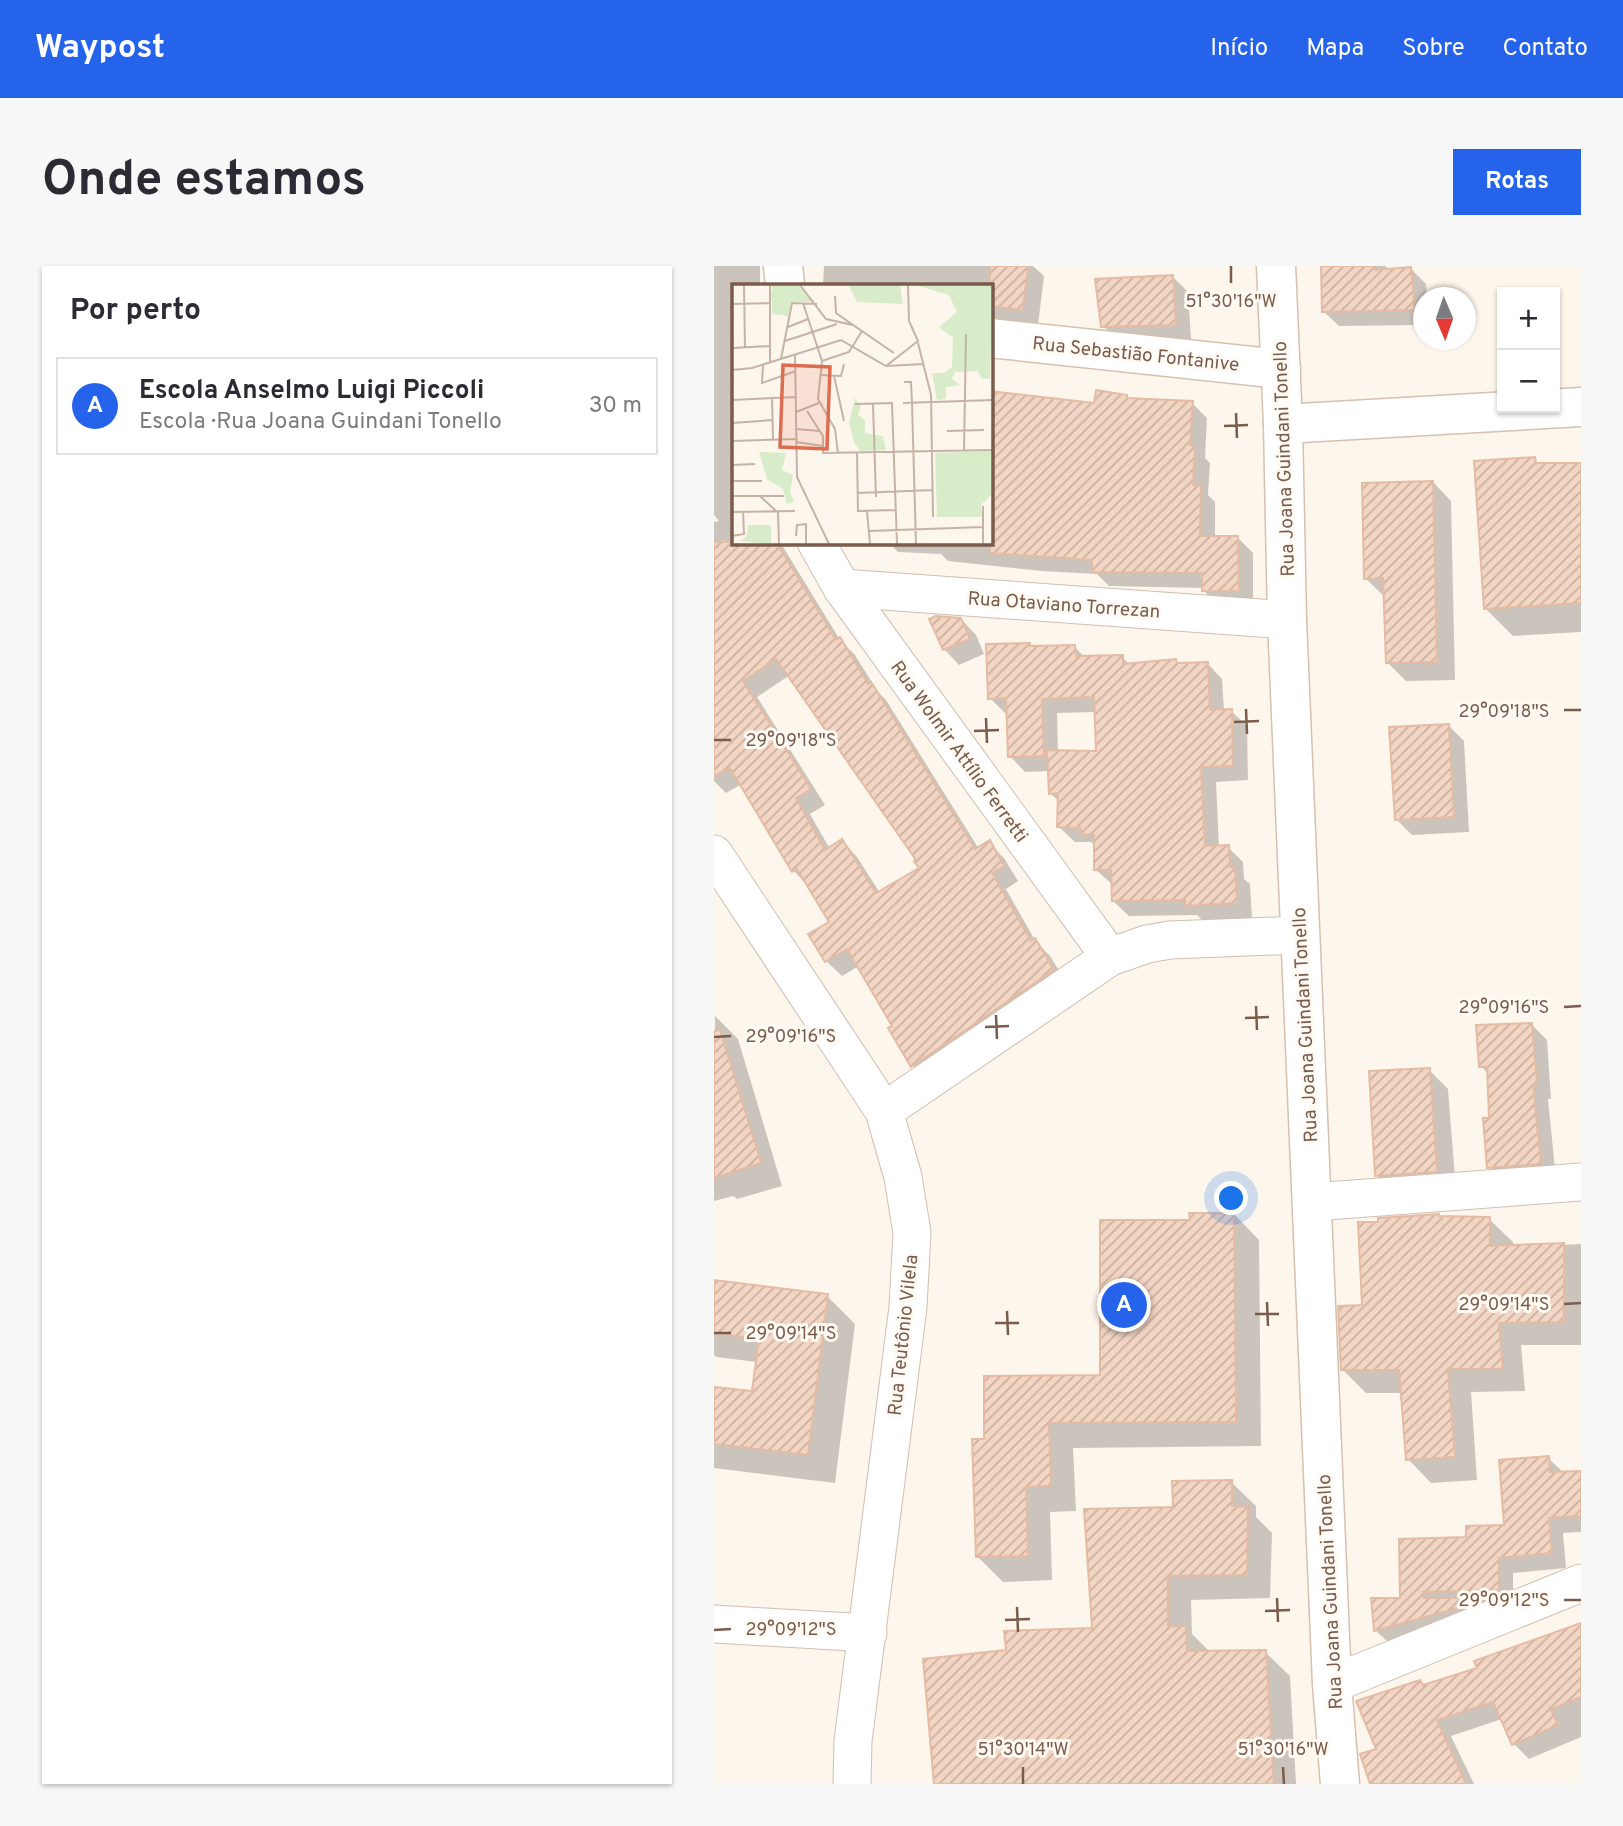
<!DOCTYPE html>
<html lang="pt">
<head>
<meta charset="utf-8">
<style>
  :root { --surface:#fff; --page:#f7f7f7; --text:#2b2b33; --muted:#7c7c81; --line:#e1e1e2; --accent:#2563eb }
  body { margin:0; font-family:Overpass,sans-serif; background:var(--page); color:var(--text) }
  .controls { position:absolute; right:21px; top:21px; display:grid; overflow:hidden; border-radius:0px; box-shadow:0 2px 5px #0004 }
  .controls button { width:63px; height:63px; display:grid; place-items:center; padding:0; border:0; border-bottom:2px solid var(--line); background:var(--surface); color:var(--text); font:35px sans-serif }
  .compass { position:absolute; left:699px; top:21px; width:63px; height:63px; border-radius:50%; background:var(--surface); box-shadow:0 2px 5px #0004; rotate:178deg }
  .you { position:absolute; left:518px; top:933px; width:24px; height:24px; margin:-18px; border:5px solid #fff; border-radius:50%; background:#1a73e8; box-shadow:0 0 0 10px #1a73e833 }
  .badge { display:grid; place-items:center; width:46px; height:46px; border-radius:50%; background:var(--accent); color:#fff; font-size:23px; font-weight:700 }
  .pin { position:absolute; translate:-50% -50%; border:4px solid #fff; box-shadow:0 2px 7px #0006 }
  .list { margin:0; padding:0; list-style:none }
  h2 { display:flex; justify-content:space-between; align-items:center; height:91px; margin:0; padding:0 28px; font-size:30px }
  h2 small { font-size:23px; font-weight:400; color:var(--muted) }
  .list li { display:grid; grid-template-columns:46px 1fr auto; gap:21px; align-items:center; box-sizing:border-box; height:98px; margin:0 14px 14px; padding:0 14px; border:2px solid var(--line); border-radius:0px }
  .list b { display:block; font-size:26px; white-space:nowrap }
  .list p { margin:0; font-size:23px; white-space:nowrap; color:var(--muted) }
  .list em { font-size:23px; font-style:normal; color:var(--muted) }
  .map { position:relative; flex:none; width:867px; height:1518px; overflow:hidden; border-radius:0px }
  header { display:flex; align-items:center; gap:42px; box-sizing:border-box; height:98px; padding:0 35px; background:var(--accent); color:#fff }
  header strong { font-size:33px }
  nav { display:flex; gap:38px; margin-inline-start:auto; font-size:24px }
  .intro { display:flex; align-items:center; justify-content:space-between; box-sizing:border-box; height:168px; padding:0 42px }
  h1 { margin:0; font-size:49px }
  .button { padding:18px 32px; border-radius:0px; background:var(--accent); color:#fff; font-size:24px; font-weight:700 }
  main { display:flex; gap:42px; padding:0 42px }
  aside { flex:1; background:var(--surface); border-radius:0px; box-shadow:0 2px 5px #0004 }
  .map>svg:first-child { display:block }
  .shadow { fill:#0003; fill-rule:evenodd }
  .building { fill:url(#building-hatch); stroke:#e6bba3; stroke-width:2; fill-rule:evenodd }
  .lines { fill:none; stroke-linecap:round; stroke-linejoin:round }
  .street-casing { stroke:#d1beb0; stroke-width:39 }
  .secondary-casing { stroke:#d6c0b0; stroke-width:41 }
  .street { stroke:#fff; stroke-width:37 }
  .secondary { stroke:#fff; stroke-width:38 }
  .ticks { fill:none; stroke:#7a5c4d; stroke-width:2.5 }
  .labels { text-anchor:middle; stroke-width:6; stroke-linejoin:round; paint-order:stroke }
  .street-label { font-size:19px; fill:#7a5c4d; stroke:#fffaf3 }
  .inset-road { fill:none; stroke:#c5b3a7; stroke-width:2 }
  .view { fill:#dc6d51; fill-opacity:0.15; stroke:#dc6d51; stroke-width:3.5 }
  .inset-edge { fill:none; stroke:#7a5c4d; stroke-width:3.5 }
  .ticks-label { font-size:18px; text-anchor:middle; fill:#7a5c4d; stroke:#fffaf3; stroke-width:6; stroke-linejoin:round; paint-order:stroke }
</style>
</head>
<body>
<header>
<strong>Waypost</strong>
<nav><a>Início</a><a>Mapa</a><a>Sobre</a><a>Contato</a></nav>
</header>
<div class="intro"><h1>Onde estamos</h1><a class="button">Rotas</a></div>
<main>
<aside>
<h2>Por perto<small></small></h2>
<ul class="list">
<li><span class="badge">A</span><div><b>Escola Anselmo Luigi Piccoli</b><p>Escola · Rua Joana Guindani Tonello</p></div><em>30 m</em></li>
</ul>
</aside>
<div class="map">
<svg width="867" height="1518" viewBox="0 0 867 1518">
  <defs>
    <pattern id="building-hatch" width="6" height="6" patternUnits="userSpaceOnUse" patternTransform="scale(1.75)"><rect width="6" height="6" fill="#f3d5c3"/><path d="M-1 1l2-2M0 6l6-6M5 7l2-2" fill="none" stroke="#cab0a1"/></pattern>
  </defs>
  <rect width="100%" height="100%" fill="#fdf6ec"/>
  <g class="shadow">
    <path d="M0 0H46V19H19V276H66L126 374 141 389 164 426 172 434 265 583 275 577 290 592 304 615 292 623 322 676 336 690 354 719 214 815 199 800 177 762 180 760 145 700 128 710 112 695 118 656 94 620 79 604 28 518 12 527 0 515V256L5 255 0 249ZM76 409 190 572 206 603 166 627 143 591 128 575 116 583 96 548 111 539 43 431Z"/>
    <path d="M110 0H319L330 10 324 59 276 52V19H109Z"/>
    <path d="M609 0H671L676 4 697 3 712 18 713 32H710V59L625 60 609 45Z"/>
    <path d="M458 10 474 26 477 73 404 75 389 60Z"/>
    <path d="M412 130 416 134 478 137 493 152 491 192 496 197 494 229 501 236V271H523L539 287V340H505L490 325V322L395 320 383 308 328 305 234 295 227 288 184 286 174 276H276L381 139Z"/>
    <path d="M820 193 826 199 867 198V366L799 370 771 342Z"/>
    <path d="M719 216 737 235 741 414 692 415 674 397 672 332 652 313Z"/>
    <path d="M247 353 262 369 270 388 245 399 230 383Z"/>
    <path d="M361 381 371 392 408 391 416 399 462 395 465 399 493 397 508 413 510 445H517L533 460 534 514 502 516 505 581H514L529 596 530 613 536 618 538 652 488 654 483 649 415 650 399 635V619L382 604V581L377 576H361L345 561 346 536 336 527 335 505 311 506 296 490 294 447H291L276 432ZM382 446 383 487 344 486 343 447Z"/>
    <path d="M734 459 750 475 755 566 698 569 683 554Z"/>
    <path d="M1 750 24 773 68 920 23 933 19 930 0 935Z"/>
    <path d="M818 759 833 774 837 833H834L842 913 790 917 775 901 777 853 775 809 767 800Z"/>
    <path d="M715 804 734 823 742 925 683 929 663 910Z"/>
    <path d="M520 948 545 974 547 1180 359 1182 362 1245 336 1246 338 1314 289 1316 264 1291 272 1174 388 1110 477 956Z"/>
    <path d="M725 949 727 952 775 953 799 976V981L867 978V1079H807L811 1125 757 1126 763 1214 717 1217 694 1193 689 1127H652L628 1103 650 1041 666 957Z"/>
    <path d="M0 1016 113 1030 141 1058 121 1217 0 1202V1122L39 1127 43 1096 2 1091 0 1089Z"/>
    <path d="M834 1192 850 1207H867V1266L849 1267 852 1302 799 1307V1339L756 1340 764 1349 677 1379 661 1364 688 1334 754 1273 792 1261Z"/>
    <path d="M517 1216 542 1240V1251L558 1267 556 1332 477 1334 478 1368 496 1386H551L576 1410 582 1518H222L294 1386 380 1364 461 1243Z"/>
    <path d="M867 1358V1471L815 1493 800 1478 788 1453 737 1470 760 1518H658L664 1484 710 1421 766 1403Z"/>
  </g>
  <g class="building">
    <path d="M276 0H314L309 44 276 40Z"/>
    <path d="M607 0H661V4L697 1 701 44 608 46Z"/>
    <path d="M459 9 462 59 387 61 381 13Z"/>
    <path d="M382 124 413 129V132L479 135 476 179 481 180 479 219H487L486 270H524L525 325H488V307L378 306V294L276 287V125L380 137Z"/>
    <path d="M821 191 822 197H867V337L770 343 760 195Z"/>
    <path d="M719 215 723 396 672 397 669 312 650 313 648 217Z"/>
    <path d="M0 276H62L122 374 126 371 154 418 157 416 261 583 276 574 290 600 278 607 317 675 321 672 340 704 197 801 174 762 178 760 133 683 111 696 94 668 115 656 83 603 78 606 16 502 0 510ZM62 393 202 594 200 595 205 602 162 627 128 573 111 584 82 532 97 523 29 415Z"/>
    <path d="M222 350 247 352 256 373 229 384 215 353Z"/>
    <path d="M316 377V380L361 379 362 390 409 389V398L462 393 463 397 494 396 496 444 518 443 519 500 487 501 491 580 515 579 516 601H521L523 637 471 640V634L398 635 397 604H380V569L367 568V562L343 561 344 527 335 528 333 484 382 485 380 431 328 433 330 490 294 491 292 432 274 433 272 378Z"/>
    <path d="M735 458 740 551 681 554 675 461Z"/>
    <path d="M818 757 823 818H819L827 898 773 902 769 852H775L773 801H765L762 759Z"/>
    <path d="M6 764 47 897 0 912V765Z"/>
    <path d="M716 802 723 906 661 910 655 805Z"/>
    <path d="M475 947H520L522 1156 335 1157 337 1220 312 1221 314 1290 262 1291 258 1173H270V1110L386 1109V954H476Z"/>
    <path d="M725 948V950L776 951V980L850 977V1056L785 1057 789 1103H734L741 1191 692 1194 685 1104H627L624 1040 648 1039 644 956H664V952Z"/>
    <path d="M0 1014 114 1028 94 1189 0 1178V1121L38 1125 45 1073 0 1067Z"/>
    <path d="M835 1190 836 1206 867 1205V1250L835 1252 838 1287 785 1292V1324L709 1326 710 1332H750L751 1340 660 1365 657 1332H686L685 1273 752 1271V1260L790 1259 785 1194Z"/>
    <path d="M518 1214V1240L534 1241 533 1309 454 1310V1360H472L473 1385 552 1384 560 1518H220L209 1393 292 1384 290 1365 378 1362 370 1243 459 1241 458 1215Z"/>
    <path d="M867 1357V1431L837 1443 844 1459 798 1479 779 1436 723 1454 752 1518H656L646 1488 662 1483 642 1435 706 1414 709 1419 763 1402 760 1395Z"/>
  </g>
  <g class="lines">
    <g class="street-casing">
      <g id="street">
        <path d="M102 276 128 322 396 691"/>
        <path d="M128 322 573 354"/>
        <path d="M0 588 170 845 189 911 198 967 194 1041 139 1475 138 1518"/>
        <path d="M170 845 396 691 433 678 456 674 586 669"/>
        <path d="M599 936 867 916"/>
        <path d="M0 1358 154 1367"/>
        <path d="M618 1418 867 1317"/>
      </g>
    </g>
    <g class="secondary-casing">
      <g id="secondary">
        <path d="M69 0 71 19"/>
        <path d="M562 0 569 158 573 354 618 1418 626 1518"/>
        <path d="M276 72 567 103"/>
        <path d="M569 158 867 141"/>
      </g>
    </g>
    <use href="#street" class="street"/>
    <use href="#secondary" class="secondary"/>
  </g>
  <path class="ticks" d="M517 0V17M522 147 523 172M510 160 534 159M532 443 533 468M850 444H867M272 452 273 477M520 456 545 455M260 465 285 464M0 474H17M542 740 543 764M850 741 867 740M282 749 283 773M531 752 555 751M271 761 295 760M0 771 17 770M553 1036 554 1060M850 1038 867 1037M293 1045 294 1069M541 1048H565M281 1057H305M0 1067H17M563 1332 564 1356M850 1334H867M303 1341 304 1366M551 1345 576 1344M291 1354 316 1353M0 1364 17 1363M309 1501V1518M569 1501 570 1518"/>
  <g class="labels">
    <g class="street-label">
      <text transform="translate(422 87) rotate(6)" y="7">Rua Sebastião Fontanive</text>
      <text transform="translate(569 193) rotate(-92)" y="7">Rua Joana Guindani Tonello</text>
      <text transform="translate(350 338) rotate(4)" y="7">Rua Otaviano Torrezan</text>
      <text transform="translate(246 485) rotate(54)" y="7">Rua Wolmir Attílio Ferretti</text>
      <text transform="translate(590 759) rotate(-93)" y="7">Rua Joana Guindani Tonello</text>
      <text transform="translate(188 1069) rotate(-84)" y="7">Rua Teutônio Vilela</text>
      <text transform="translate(615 1326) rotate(-93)" y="7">Rua Joana Guindani Tonello</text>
    </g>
  </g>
  <g transform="translate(18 18)">
    <rect width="261" height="261" fill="#fdf6ec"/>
    <path d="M40 1H66L83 18H59L57 32 40 30Z" fill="#d8ecc9"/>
    <path d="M116 1H168L171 20 125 18ZM183 1H261L258 95 249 94 246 87 223 88 220 95 228 101 214 103V115L205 116 200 89H212L220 83 221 54 207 43 225 28 217 11ZM123 114 129 122 126 131 133 136V149L151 152 154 166 128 167 122 158 117 139ZM261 167V209L249 221 250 233H205L203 169ZM27 168 54 169 50 186 61 191 58 208 62 218 55 220 51 205 35 195ZM16 241H39V260L8 257 15 252Z" fill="#d8ecc9"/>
    <path d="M39 11a10 10 0 1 1 20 0a10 10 0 1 1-20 0Z" fill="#d8ecc9"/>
    <path class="inset-road" d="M12 1 13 64M68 1 94 35 121 41 162 69M103 12 104 29 121 41M71 19 90 77 86 115 103 145 106 169M0 20 38 19M56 43 76 35M53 57 105 40M186 59 199 111 201 233M0 64 38 62M63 71 65 193 97 260M49 75 60 19 85 20M90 77 117 68 130 47M38 79V1M31 81 30 99 64 87M154 82 192 80M0 86 20 84 109 56 154 82 186 57 177 37 176 1M89 91 109 92 112 80M102 92 112 137M172 98H179L180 119 184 260M40 114 41 156M0 116 64 113M171 119 261 116M123 120 160 119 165 260M141 120 144 213M75 127 91 152V169L261 166M64 128 87 119M0 139 41 136M64 145 88 147M215 147 252 146M0 157 64 155M64 158 91 162M232 167 234 50M125 169 126 227 164 226M0 181 23 180M0 197H30M125 209 201 206M0 212H52M28 212 44 227M251 222V260M46 227 47 260M135 227 138 260M0 228 63 227M137 247 251 243M0 252 12 250 11 227M64 252 65 241 74 240V260"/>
    <path class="view" d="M51 81 98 83 95 165 48 163Z"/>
    <rect width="261" height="261" class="inset-edge"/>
  </g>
  <g class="ticks-label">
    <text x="517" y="41">51°30'16"W</text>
    <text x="790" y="451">29°09'18"S</text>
    <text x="77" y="480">29°09'18"S</text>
    <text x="790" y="747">29°09'16"S</text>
    <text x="77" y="776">29°09'16"S</text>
    <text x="790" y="1044">29°09'14"S</text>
    <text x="77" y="1073">29°09'14"S</text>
    <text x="790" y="1340">29°09'12"S</text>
    <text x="77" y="1369">29°09'12"S</text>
    <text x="309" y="1489">51°30'14"W</text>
    <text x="569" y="1489">51°30'16"W</text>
  </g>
</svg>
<div class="controls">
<button>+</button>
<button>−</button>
</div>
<svg class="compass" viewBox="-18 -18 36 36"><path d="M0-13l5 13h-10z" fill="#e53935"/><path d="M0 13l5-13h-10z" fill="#7c7c81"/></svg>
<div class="you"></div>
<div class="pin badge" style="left:410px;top:1039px">A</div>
</div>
</main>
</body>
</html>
